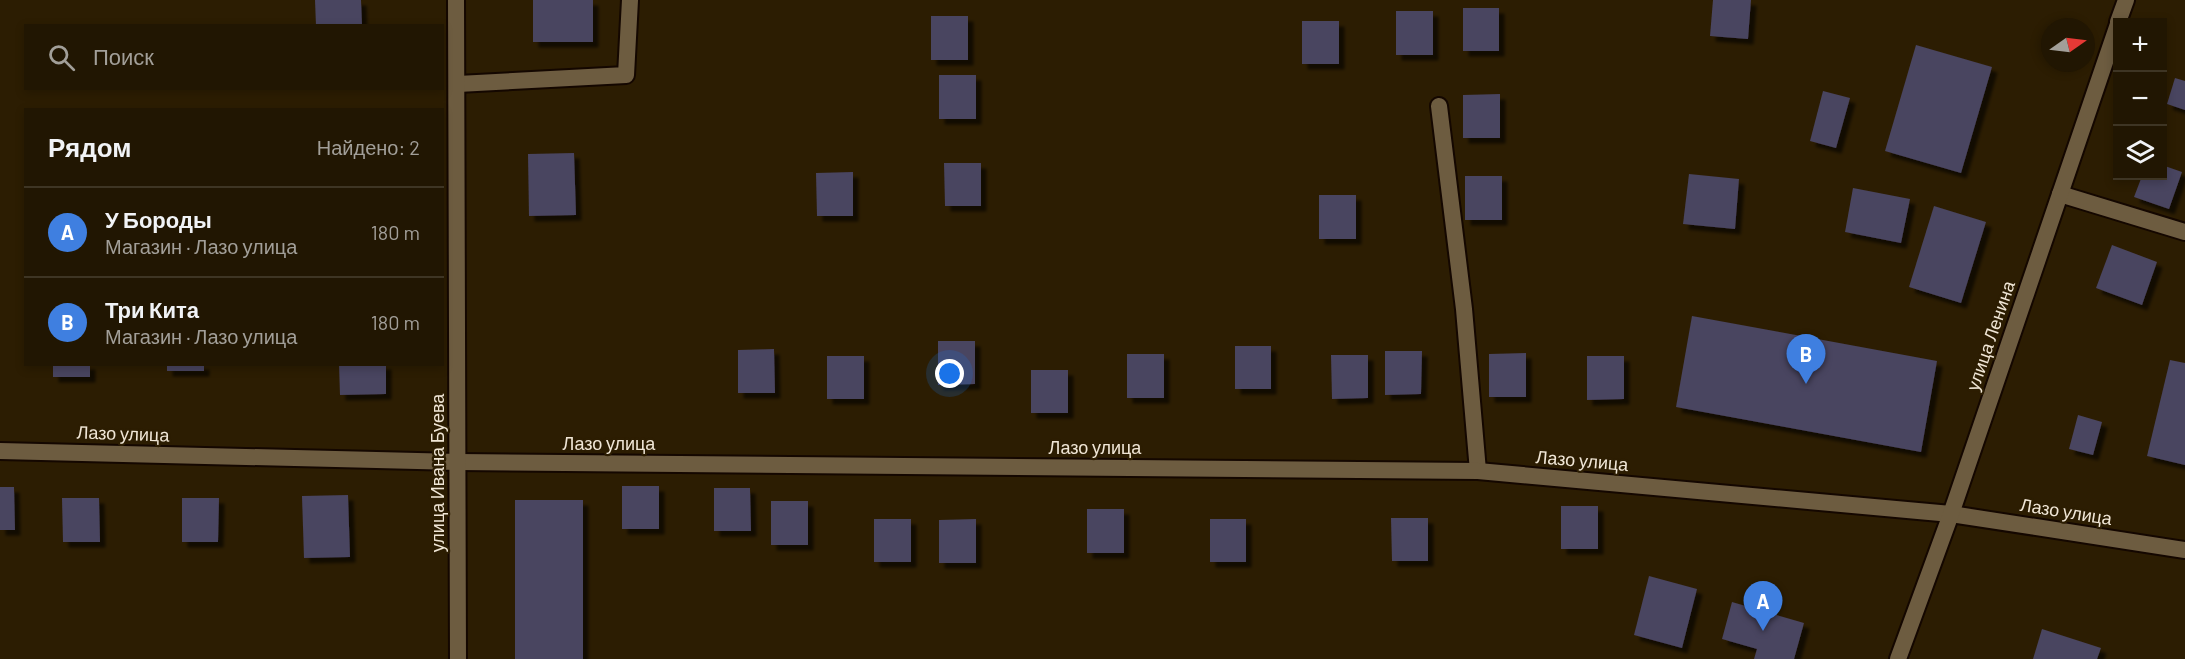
<!DOCTYPE html>
<html lang="ru">
<head>
<meta charset="utf-8">
<style>
  :root { --surface:#211602; --page:#2d2311; --text:#f1f3f6; --muted:#a29f99; --line:#3e3524; --accent:#98cb37 }
  body { margin:0; font-family:Barlow,sans-serif; background:var(--page); color:var(--text) }
  .controls { position:absolute; right:18px; top:18px; display:grid; overflow:hidden; border-radius:0px; box-shadow:0 3px 9px #0003 }
  .controls button { width:54px; height:54px; display:grid; place-items:center; padding:0; border:0; border-bottom:2px solid var(--line); background:var(--surface); color:var(--text); font:30px sans-serif }
  .compass { position:absolute; left:2041px; top:18px; width:54px; height:54px; border-radius:50%; background:var(--surface); box-shadow:0 3px 9px #0003; rotate:76deg }
  .you { position:absolute; left:950px; top:374px; width:21px; height:21px; margin:-15px; border:4px solid #fff; border-radius:50%; background:#1a73e8; box-shadow:0 0 0 9px #1a73e833 }
  .badge { display:grid; place-items:center; width:39px; height:39px; border-radius:50%; background:var(--accent); color:#fff; font-size:20px; font-weight:700 }
  .pin { position:absolute; translate:-50% -50px; filter:drop-shadow(0 2px 3px #0008) }
  .pin::after { content:''; position:absolute; top:32px; width:21px; height:18px; background:inherit; clip-path:polygon(0 0,100% 0,50% 100%) }
  .list { margin:0; padding:0; list-style:none }
  h2 { display:flex; justify-content:space-between; align-items:center; height:78px; margin:0; padding:0 24px; font-size:26px }
  h2 small { font-size:20px; font-weight:400; color:var(--muted) }
  .list li { display:grid; grid-template-columns:39px 1fr auto; gap:18px; align-items:center; box-sizing:border-box; height:90px; padding:0 24px; border-top:2px solid var(--line) }
  .list b { display:block; font-size:22px; white-space:nowrap }
  .list p { margin:0; font-size:20px; white-space:nowrap; color:var(--muted) }
  .list em { font-size:20px; font-style:normal; color:var(--muted) }
  .icon { flex:none; width:33px; height:33px; fill:none; stroke:currentColor; stroke-width:2; stroke-linecap:round; stroke-linejoin:round }
  .map { position:relative; flex:none; width:2185px; height:659px; overflow:hidden }
  .search { position:absolute; background:var(--surface); box-shadow:0 3px 9px #0003; left:24px; top:24px; width:420px; height:66px; display:flex; align-items:center; gap:15px; box-sizing:border-box; padding:0 21px; border-radius:0px; color:var(--muted); font-size:22px }
  .panel { position:absolute; background:var(--surface); box-shadow:0 3px 9px #0003; left:24px; top:108px; width:420px; height:258px; border-radius:0px }
  .map>svg:first-child { display:block }
  .building { fill:#494460; filter:url(#shadow) }
  .lines { fill:none; stroke-linecap:round; stroke-linejoin:round }
  .minor-casing { stroke:#140700; stroke-width:20 }
  .tertiary-casing { stroke:#140700; stroke-width:20 }
  .secondary-casing { stroke:#140700; stroke-width:20 }
  .minor { stroke:#6d5c40; stroke-width:16 }
  .tertiary { stroke:#6d5c40; stroke-width:16 }
  .secondary { stroke:#6d5c40; stroke-width:16 }
  .labels { text-anchor:middle; stroke-width:4.5; stroke-linejoin:round; paint-order:stroke }
  .street-label { font-size:18px; fill:#f0e6d6; stroke:#2c1d02 }
</style>
</head>
<body>
<div class="map">
<svg width="2185" height="659" viewBox="0 0 2185 659">
  <defs>
    <filter id="shadow"><feDropShadow dx="5.5" dy="5.5" stdDeviation="1.5" flood-color="#0009"/></filter>
  </defs>
  <rect width="100%" height="100%" fill="#2c1d02"/>
  <g class="building">
    <path d="M315 0H361L362 26H316Z"/>
    <rect x="533" y="0" width="60" height="42"/>
    <path d="M1713 0H1751L1748 39 1710 36Z"/>
    <rect x="1463" y="8" width="36" height="43"/>
    <rect x="1396" y="11" width="37" height="44"/>
    <rect x="931" y="16" width="37" height="44"/>
    <rect x="1302" y="21" width="37" height="43"/>
    <path d="M1916 45 1992 67 1961 173 1885 151Z"/>
    <rect x="939" y="75" width="37" height="44"/>
    <path d="M2175 78 2185 81V110L2167 104Z"/>
    <path d="M1823 91 1850 98 1836 148 1810 141Z"/>
    <path d="M1500 94V138H1463V95Z"/>
    <path d="M574 153 576 215 529 216 528 154Z"/>
    <path d="M944 163H981V206H945Z"/>
    <path d="M2162 165 2182 172 2169 209 2134 197 2142 176H2162Z"/>
    <path d="M853 172V216H817L816 173Z"/>
    <path d="M1689 174 1739 179 1735 229 1683 224Z"/>
    <rect x="1465" y="176" width="37" height="44"/>
    <path d="M1853 188 1910 199 1901 243 1845 232Z"/>
    <rect x="1319" y="195" width="37" height="44"/>
    <path d="M1934 206 1986 222 1961 303 1909 287Z"/>
    <path d="M2112 245 2157 262 2142 305 2096 288Z"/>
    <path d="M1692 316 1937 361 1921 452 1676 407Z"/>
    <path d="M938 341H975V384L938 385Z"/>
    <rect x="1235" y="346" width="36" height="43"/>
    <path d="M774 349 775 393H738V350Z"/>
    <path d="M1385 351H1422L1421 394 1385 395Z"/>
    <path d="M1526 353V397H1489V354Z"/>
    <rect x="1127" y="354" width="37" height="44"/>
    <path d="M1331 355H1368V398L1332 399Z"/>
    <rect x="827" y="356" width="37" height="43"/>
    <path d="M1587 356H1624V399L1587 400Z"/>
    <path d="M2170 360 2185 363V465L2147 456Z"/>
    <rect x="53" y="364" width="37" height="13"/>
    <rect x="167" y="364" width="37" height="7"/>
    <path d="M339 364H386V394L340 395Z"/>
    <rect x="1031" y="370" width="37" height="43"/>
    <path d="M2078 415 2102 422 2093 455 2069 449Z"/>
    <rect x="622" y="486" width="37" height="43"/>
    <path d="M0 487H14L15 530H0Z"/>
    <path d="M714 488H750L751 531H714Z"/>
    <path d="M348 495 350 557 304 558 302 496Z"/>
    <path d="M62 498H99L100 542H63Z"/>
    <path d="M182 498H219L218 542H182Z"/>
    <rect x="515" y="500" width="68" height="159"/>
    <rect x="771" y="501" width="37" height="44"/>
    <rect x="1561" y="506" width="37" height="43"/>
    <rect x="1087" y="509" width="37" height="44"/>
    <path d="M1391 518H1428V561H1392Z"/>
    <rect x="874" y="519" width="37" height="43"/>
    <path d="M976 519V563H939V520Z"/>
    <rect x="1210" y="519" width="36" height="43"/>
    <path d="M1649 576 1697 589 1682 648 1634 635Z"/>
    <path d="M1732 602 1804 623 1794 659H1754L1757 649 1722 639Z"/>
    <path d="M2042 629 2101 648 2097 659H2033Z"/>
  </g>
  <g class="lines">
    <g class="minor-casing">
      <g id="minor">
        <path d="M458 84 626 75 630 0"/>
        <path d="M1439 106 1464 309 1478 471"/>
        <path d="M2060 194 2185 232"/>
        <path d="M0 451 458 462 1478 471 1951 514 2185 550"/>
      </g>
    </g>
    <g class="tertiary-casing">
      <path id="tertiary" d="M456 0 458 659"/>
    </g>
    <g class="secondary-casing">
      <g id="secondary">
        <path d="M2118 22 2126 0"/>
        <path d="M1898 659 1951 514 2118 24"/>
      </g>
    </g>
    <use href="#minor" class="minor"/>
    <use href="#tertiary" class="tertiary"/>
    <use href="#secondary" class="secondary"/>
  </g>
  <g class="labels">
    <g class="street-label">
      <text transform="translate(1991 336) rotate(-71)" y="6">улица Ленина</text>
      <text transform="translate(123 434) rotate(2)" y="6">Лазо улица</text>
      <text x="609" y="450">Лазо улица</text>
      <text x="1095" y="454">Лазо улица</text>
      <text transform="translate(1582 461) rotate(5)" y="6">Лазо улица</text>
      <text transform="translate(438 473) rotate(-90)" y="6">улица Ивана Буева</text>
      <text transform="translate(2066 512) rotate(9)" y="6">Лазо улица</text>
    </g>
  </g>
</svg>
<div class="controls">
<button>+</button>
<button>−</button>
<button><svg class="icon" aria-label="layers" viewBox="0 0 24 24"><path d="M12 4l9 5-9 5-9-5zM3 14l9 5 9-5"/></svg></button>
</div>
<svg class="compass" viewBox="-18 -18 36 36"><path d="M0-13l5 13h-10z" fill="#e53935"/><path d="M0 13l5-13h-10z" fill="#a29f99"/></svg>
<div class="you"></div>
<div class="pin badge" style="left:1763px;top:631px;background:#3f7fe0">A</div>
<div class="pin badge" style="left:1806px;top:384px;background:#3f7fe0">B</div>
<div class="search"><svg class="icon" aria-label="search" viewBox="0 0 24 24"><circle cx="10" cy="10" r="6"/><path d="M15 15l6 6"/></svg>Поиск</div>
<section class="panel">
<h2>Рядом<small>Найдено: 2</small></h2>
<ul class="list">
<li><span class="badge" style="background:#3f7fe0">A</span><div><b>У Бороды</b><p>Магазин · Лазо улица</p></div><em>180 m</em></li>
<li><span class="badge" style="background:#3f7fe0">B</span><div><b>Три Кита</b><p>Магазин · Лазо улица</p></div><em>180 m</em></li>
</ul>
</section>
</div>
</body>
</html>
